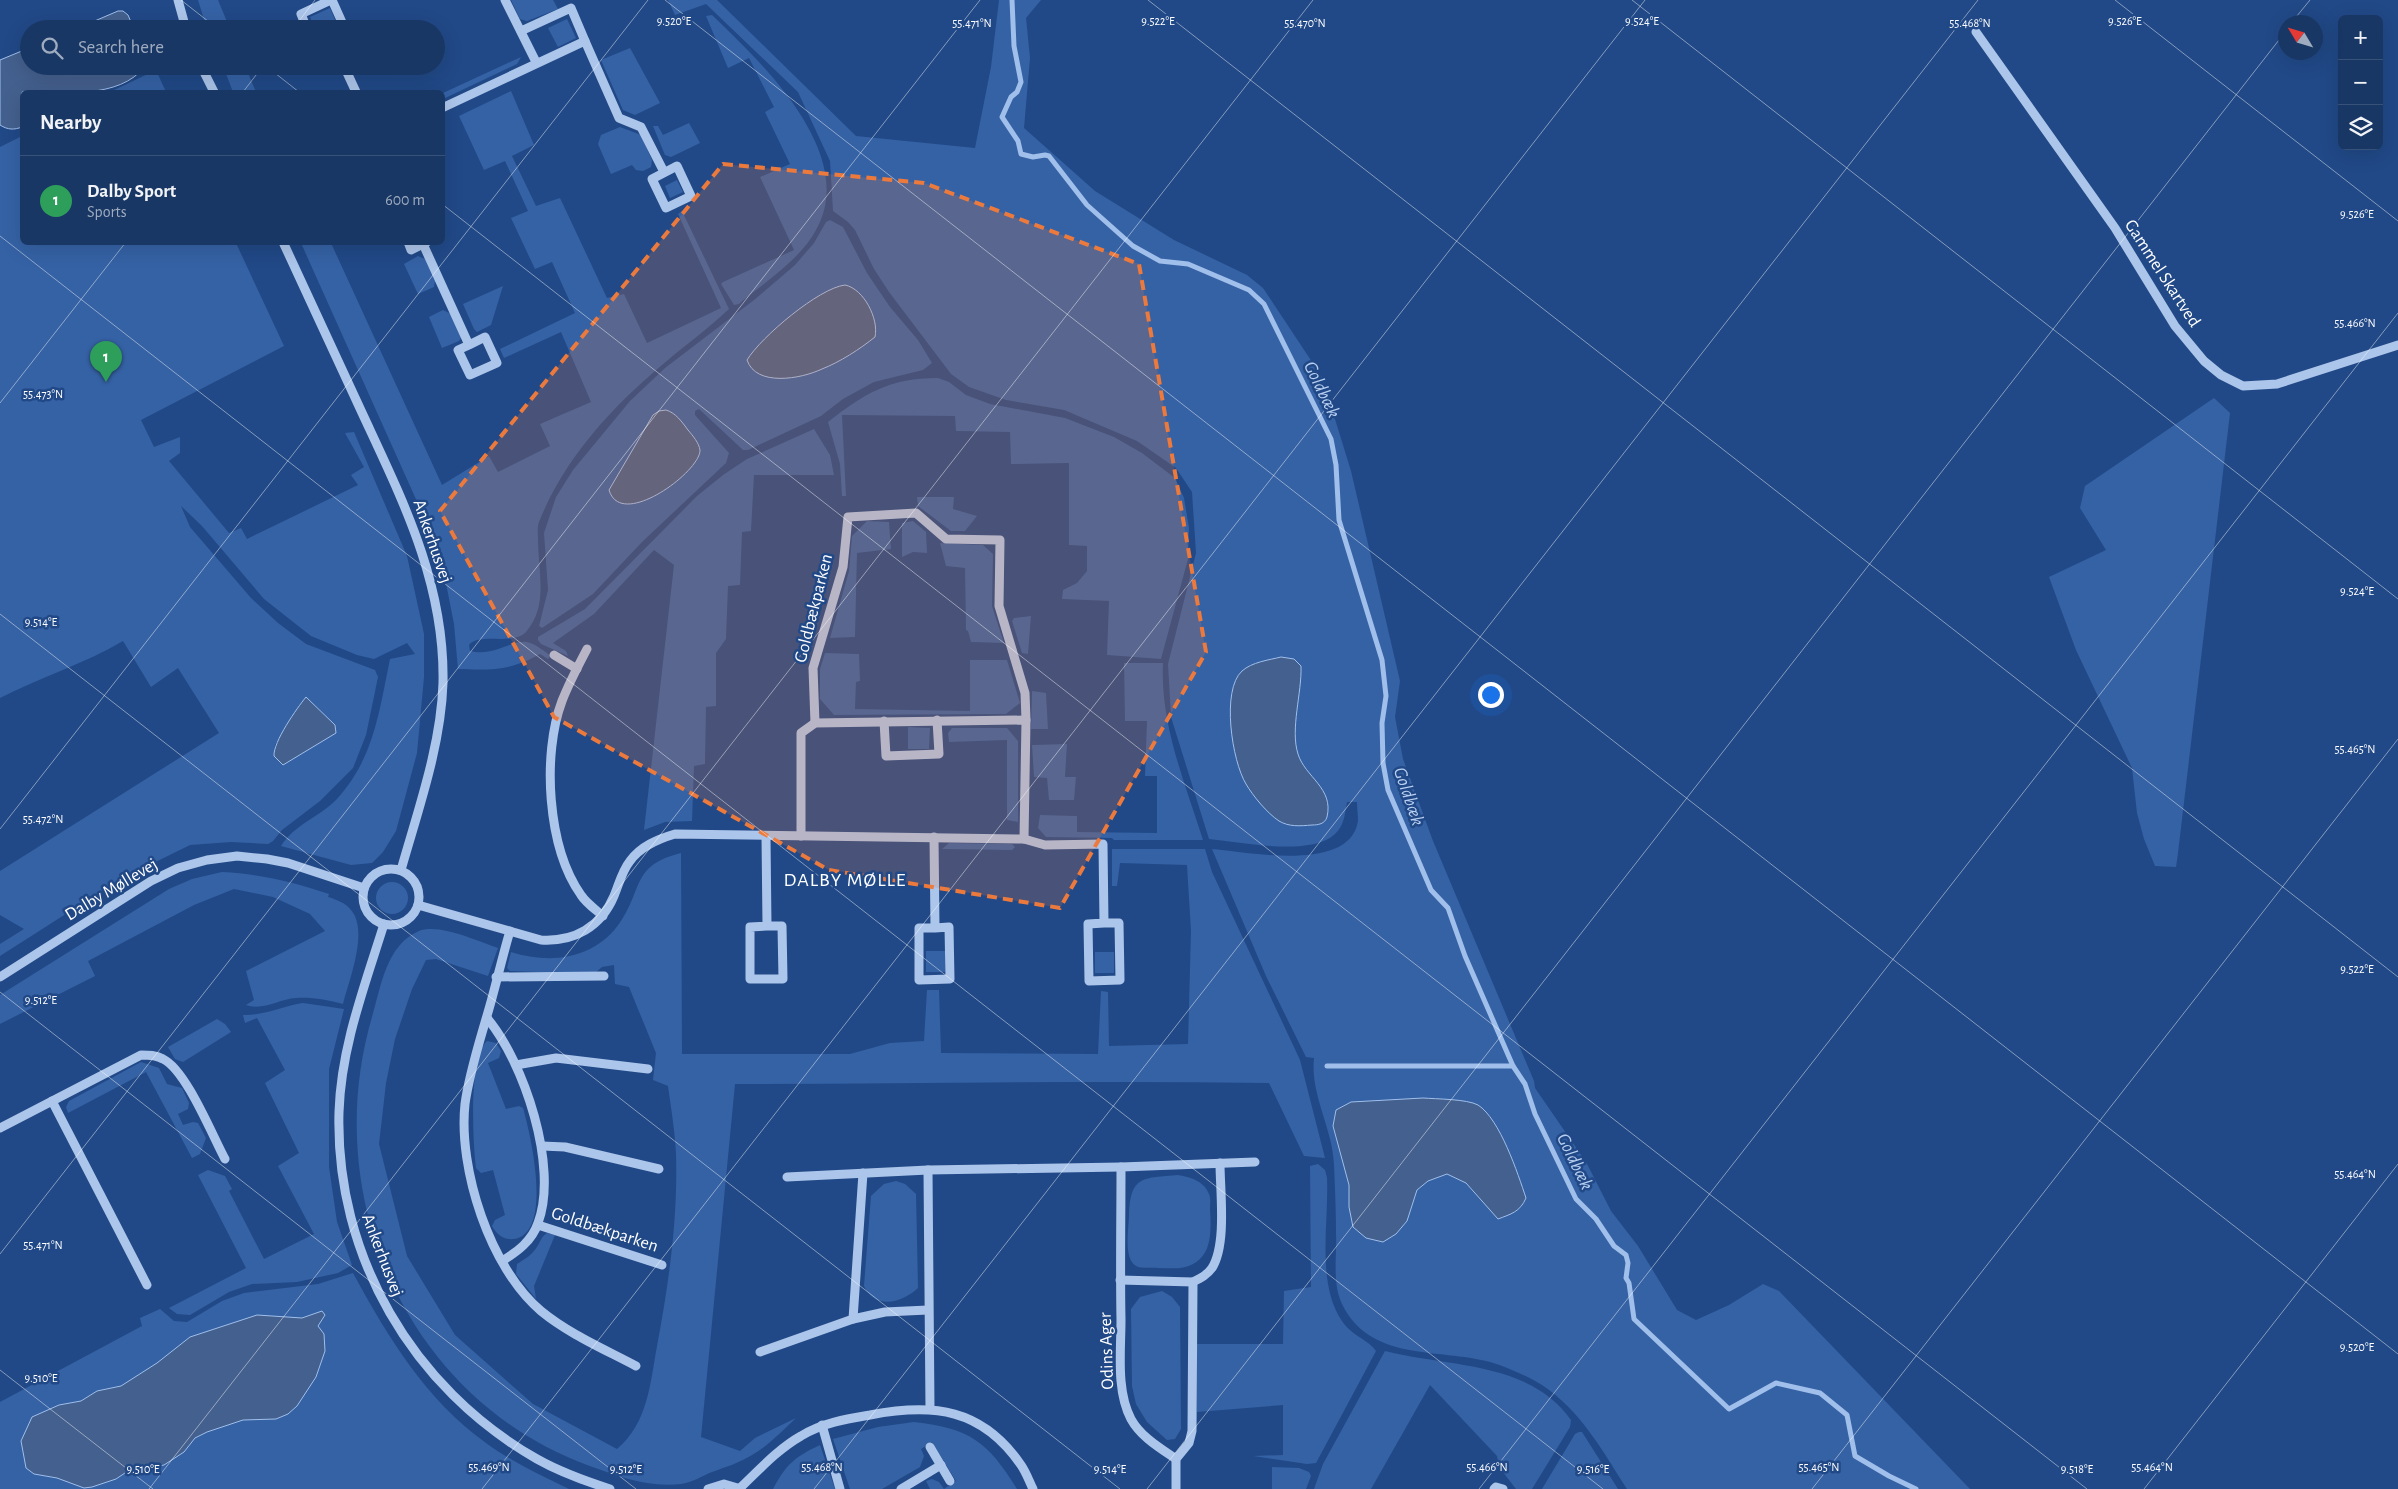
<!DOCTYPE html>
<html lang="en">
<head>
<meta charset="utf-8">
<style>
  :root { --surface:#193765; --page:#223f6b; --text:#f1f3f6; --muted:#9facbf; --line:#375179; --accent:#ea580c }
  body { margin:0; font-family:"Alegreya Sans",sans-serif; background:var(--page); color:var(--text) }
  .controls { position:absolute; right:15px; top:15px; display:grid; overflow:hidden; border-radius:8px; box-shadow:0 5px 20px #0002 }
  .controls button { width:45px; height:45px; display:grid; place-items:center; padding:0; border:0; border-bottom:1px solid var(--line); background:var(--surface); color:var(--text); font:25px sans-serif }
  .compass { position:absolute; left:2278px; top:15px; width:45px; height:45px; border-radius:50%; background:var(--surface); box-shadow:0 5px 20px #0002; rotate:308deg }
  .you { position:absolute; left:1490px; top:694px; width:18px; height:18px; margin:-12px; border:4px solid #fff; border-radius:50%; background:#1a73e8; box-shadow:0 0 0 8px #1a73e833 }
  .badge { display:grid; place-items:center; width:32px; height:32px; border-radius:50%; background:var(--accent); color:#fff; font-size:16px; font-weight:700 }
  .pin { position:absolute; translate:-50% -41px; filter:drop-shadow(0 1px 2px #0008) }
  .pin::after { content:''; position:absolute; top:26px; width:18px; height:15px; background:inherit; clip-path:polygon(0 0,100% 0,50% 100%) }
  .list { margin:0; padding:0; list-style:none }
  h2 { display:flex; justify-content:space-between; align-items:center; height:65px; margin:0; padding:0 20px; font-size:21px }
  h2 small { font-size:16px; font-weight:400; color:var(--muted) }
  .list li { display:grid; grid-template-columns:32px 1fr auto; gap:15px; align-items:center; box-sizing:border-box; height:90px; padding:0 20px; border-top:1px solid var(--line) }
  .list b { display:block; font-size:19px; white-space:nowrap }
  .list p { margin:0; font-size:16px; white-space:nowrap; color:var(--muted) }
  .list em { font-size:16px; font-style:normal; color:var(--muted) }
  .icon { flex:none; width:28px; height:28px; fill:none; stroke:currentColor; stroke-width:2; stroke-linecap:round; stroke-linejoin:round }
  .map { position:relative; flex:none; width:2398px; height:1489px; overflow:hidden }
  .search { position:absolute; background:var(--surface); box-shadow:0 5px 20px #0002; left:20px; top:20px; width:425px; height:55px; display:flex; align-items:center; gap:12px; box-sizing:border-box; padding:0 18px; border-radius:28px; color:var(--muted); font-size:19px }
  .panel { position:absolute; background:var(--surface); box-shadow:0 5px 20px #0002; left:20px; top:90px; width:425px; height:155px; border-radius:8px }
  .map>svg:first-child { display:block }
  .green { fill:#3562a5; fill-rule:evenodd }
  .water { fill:#44608e; stroke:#a0bfeb }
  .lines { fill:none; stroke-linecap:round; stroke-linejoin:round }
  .stream { stroke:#a0bfeb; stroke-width:5 }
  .minor { stroke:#acc5ea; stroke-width:9 }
  .marked { fill:#ed7a3d; fill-opacity:0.2; stroke:#ed7a3d; stroke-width:4; stroke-dasharray:10 6; stroke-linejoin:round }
  .ticks { fill:none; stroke:#fff; stroke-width:1; stroke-opacity:0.45 }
  .labels { text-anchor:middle; stroke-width:5; stroke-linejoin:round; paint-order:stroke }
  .street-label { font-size:18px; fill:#fff; stroke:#214987 }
  .water-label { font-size:19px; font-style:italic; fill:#b8cff1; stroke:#214987 }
  .quarter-label { font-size:20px; letter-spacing:1px; fill:#fff; stroke:#214987 }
  .ticks-label { font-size:12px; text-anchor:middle; fill:#fff; stroke:#214987; stroke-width:5; stroke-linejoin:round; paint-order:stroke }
</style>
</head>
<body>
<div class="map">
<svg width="2398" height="1489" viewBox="0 0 2398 1489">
  <rect width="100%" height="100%" fill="#214987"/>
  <g class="green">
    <path d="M198 0H218L230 29H207Z"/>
    <path d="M511 0H553L558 9 527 21 520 19Z"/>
    <path d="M668 0H717L856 136 975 148 991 67 999 0H1041L1026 18 1030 58 1024 128 1095 191 1174 240 1247 275 1263 288 1322 377 1351 471 1400 681 1395 717 1403 759 1433 841 1534 1081 1535 1088 1586 1162 1611 1211 1638 1246 1677 1310 1696 1320 1729 1305 1763 1284 1779 1291 1970 1489H1627C1602 1450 1581 1411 1542 1385 1527 1376 1507 1367 1490 1362 1438 1348 1370 1362 1342 1304 1332 1283 1337 1256 1336 1233 1336 1211 1335 1188 1334 1165 1333 1129 1310 1095 1314 1058L1306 1057 1266 976 1212 849C1248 852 1350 873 1358 821 1358 815 1357 808 1357 802H1347C1345 814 1344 826 1335 834 1311 857 1241 842 1209 839L1171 717 1168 664 1196 553 1192 492 1176 468 1137 441 1064 410 1006 400 969 387 951 374 889 292 874 269 855 230 848 222 833 211 830 161 798 92 706 4 675 15Z"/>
    <path d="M330 8 338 27 315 29 310 17Z"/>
    <path d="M712 15C761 62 859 154 816 230 800 260 765 282 739 304L734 305 721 284 723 282 794 250 760 177 790 164 765 112 774 107 749 58 728 68 706 16Z"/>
    <path d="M567 19 576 38 558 47 548 28Z"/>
    <path d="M630 48 660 103 635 115 623 110 601 60Z"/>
    <path d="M521 57 517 64 443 99V93Z"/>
    <path d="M223 66H245L256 92H233Z"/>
    <path d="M156 70 166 92H110Z"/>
    <path d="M511 91 534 145 512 156 536 206 560 198 607 298 624 294 647 343 721 308 678 214 682 211 729 309C708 329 684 346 662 365 611 408 564 459 539 522 537 527 538 534 538 540 538 571 549 606 526 632 513 646 479 632 469 645L470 651C494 657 510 640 527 642 536 644 544 651 551 656L548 659 540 654C510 671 491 670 458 669L454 624 445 578 428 526 301 243H331L442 485 489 456 498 472 550 446 540 424 591 402 561 332 504 358 500 349 575 313 552 262 535 269 511 218 528 211 505 161 484 170 459 116Z"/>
    <path d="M689 123 700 143 671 157 665 155 653 126H658L663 135Z"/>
    <path d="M620 127 641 135 652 160 651 167 643 171 636 170 632 165 611 174 598 144 601 135Z"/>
    <path d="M22 136V242L236 243 284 346 141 420 154 447 180 437V453L169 461 229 533 241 528 247 539 358 485 351 475 364 467 345 433 354 432 407 556 424 634V677L417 753 396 831 383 852 372 863 351 865 281 846C294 825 319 817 336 800 374 759 379 712 390 659L415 654 407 643 374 659 357 655 311 636 264 599 202 526 181 506 190 527 251 598 278 623 306 644 375 670 378 677 366 735 353 768 320 801 282 830 273 841 268 844 231 842 190 845 119 880 0 956V944L24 929 0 915V871L219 733 178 668 151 687 123 641C84 664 41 677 0 698V147ZM306 697 335 725 336 729 283 765 274 756 275 745Z"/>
    <path d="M677 180 683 192 670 198 665 186Z"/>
    <path d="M830 220 843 227 867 273 890 307 918 340 932 363 923 370 874 382 843 399 821 416 748 450H743L699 409 695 411V415L729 453 726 463 642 542 593 594 542 628 539 626 548 590 544 533 556 497 573 470 630 401 665 368 754 300 795 265 814 243 826 222Z"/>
    <path d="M418 256 425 259 435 281 434 287 418 294 404 264Z"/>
    <path d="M503 286 491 325 477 332 474 329 463 304Z"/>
    <path d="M443 310 451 314 461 338 459 341 442 348 429 317Z"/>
    <path d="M938 378 949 382 966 395 990 404 1065 418 1114 437 1142 453 1175 478 1184 498 1189 528 1188 559 1161 659 1107 655 1109 601 1062 599 1063 590 1077 583 1087 571V546L1069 545V463L1011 464 1010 432 956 431 955 416 842 415 846 496H842L840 464 828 422C865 393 890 378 938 378Z"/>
    <path d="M2214 398 2230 413 2178 853 2176 867 2155 866 2144 839 2137 813 2132 768 2076 650 2049 577 2106 550 2080 508 2085 486Z"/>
    <path d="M814 429 830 455 834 475H754L751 531 742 532 740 585 728 586 726 639 716 653V706L706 707 705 764 694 766 692 821 665 822 644 830 674 565 654 550 594 614 553 643 566 651 568 656 541 644 538 640V637L585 609 697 496 723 475 747 459Z"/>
    <path d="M917 497H954L953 509 977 516 965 531H951L918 506Z"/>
    <path d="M867 521 889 522 891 549 857 553 855 637 830 638 849 571 852 536Z"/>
    <path d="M913 521 926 532 927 553 913 552 902 557V523Z"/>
    <path d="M940 543 983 545 993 554 992 606 1004 643 971 642 968 631 966 630 965 568 946 566Z"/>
    <path d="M1031 616 1028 654 1022 653 1012 621 1014 618Z"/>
    <path d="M825 653 859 654 860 681 856 682 855 709 970 711V660H1007L1020 703 1006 714 834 715 820 699V669Z"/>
    <path d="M1124 663H1163C1160 724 1185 783 1203 840H1114L1112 838 1046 837 1038 828 1040 815 1077 816V832L1157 833V776H1145L1147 721H1125Z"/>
    <path d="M1032 691 1046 693 1048 729H1031Z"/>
    <path d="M908 727 930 728 929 749H908Z"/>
    <path d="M952 728H1007L1018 741V822L1007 820V740L949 742 948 733Z"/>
    <path d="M1067 744 1065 777H1076L1074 800H1049L1047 778 1034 777 1032 745Z"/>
    <path d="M949 843 1012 844 1015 847 1012 850 942 849Z"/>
    <path d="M1112 849H1205L1212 872 1300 1060 1325 1158 1304 1156 1269 1083C1091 1080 913 1084 735 1084L701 1437 740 1451 755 1438 796 1418C783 1430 768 1446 752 1455 739 1463 726 1467 712 1472 702 1476 691 1483 681 1484 648 1488 617 1476 587 1465 407 1398 319 1197 372 1017 381 987 386 945 419 931 439 923 477 941 498 948L488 976 436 959 426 960 412 989 395 1039 386 1083 379 1144 407 1256 455 1335 533 1404 617 1449C648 1423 650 1384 657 1346 669 1282 678 1219 676 1154 675 1131 671 1108 668 1086L653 1080 656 1053 629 987 615 984 614 965 602 967 594 974 510 971 507 968 511 952C551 965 596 959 621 921 643 888 632 865 681 853L682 1054H850L890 1043 924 1041 927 990H939L941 1053 1098 1054 1101 991 1108 992 1109 1046 1188 1044 1191 931 1187 865 1120 863 1117 886H1112Z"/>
    <path d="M222 872C260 874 293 882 329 894L328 897C335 899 346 903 351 910 369 931 349 980 343 1004 328 1000 312 997 296 998 279 999 263 1011 246 1005L254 1000 246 971 325 931 310 914 273 897 234 889 194 905 88 961 95 976 0 1024V995L169 889 192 879Z"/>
    <circle cx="392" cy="898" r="16"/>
    <rect x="926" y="951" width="19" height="21"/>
    <rect x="1095" y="952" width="19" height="21"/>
    <path d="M303 1003 344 1009 329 1069V1167L337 1222 352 1265 338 1273 297 1282 252 1284 229 1292 190 1315 177 1314 169 1308 246 1268 198 1175 208 1170 225 1176 232 1189 229 1191 264 1259 314 1234 278 1166 299 1153 265 1083 285 1070 257 1018 245 1023 243 1015C263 1016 283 1006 303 1003Z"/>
    <path d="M217 1019 225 1024 231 1032 183 1062 175 1059 168 1047Z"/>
    <path d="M487 1041 496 1043 501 1051 499 1058 488 1063 506 1109 519 1106 523 1108C530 1132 554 1233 514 1239 504 1240 497 1235 492 1226L495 1220 505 1215 493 1170 481 1173 476 1168C473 1143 468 1058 487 1041Z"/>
    <path d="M141 1062 159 1068 167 1084 182 1088 189 1103 188 1109 178 1114 183 1125 193 1122 198 1123 206 1138 200 1154 192 1158 146 1072 68 1113 66 1107 69 1101Z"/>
    <path d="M1318 1164 1325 1170 1327 1178C1329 1223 1316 1283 1342 1321 1352 1336 1369 1340 1376 1351L1316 1463 1307 1464 1253 1456 1283 1455V1405L1197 1412V1344H1283L1284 1291 1311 1287 1310 1166Z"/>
    <path d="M1178 1175C1190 1177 1204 1181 1209 1194 1211 1198 1210 1205 1210 1209 1211 1228 1213 1254 1193 1264 1182 1270 1171 1268 1159 1268 1152 1267 1142 1269 1136 1266 1123 1258 1129 1228 1129 1215 1130 1175 1144 1178 1178 1175Z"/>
    <path d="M896 1181 905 1184 916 1194 918 1288C902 1303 875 1310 864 1286L871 1196 884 1184Z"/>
    <path d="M547 1233 555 1235 534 1286 536 1299 516 1274 517 1264C525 1259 532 1255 537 1247 541 1241 541 1237 547 1233Z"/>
    <path d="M353 1273C388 1337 425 1399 486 1443 512 1462 541 1475 569 1489H0V1402L142 1326 140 1318 160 1309 174 1321 187 1322 222 1301 244 1293 318 1284Z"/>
    <path d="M1162 1291 1172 1297 1180 1307 1181 1429 1175 1439 1167 1440 1147 1422 1136 1404 1132 1386 1131 1309 1140 1297Z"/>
    <path d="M1385 1351C1447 1367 1530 1361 1571 1420L1570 1427 1532 1489H1516L1499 1467 1497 1456 1430 1385 1371 1489H1314L1323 1464Z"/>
    <path d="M914 1422C970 1428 988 1442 1017 1489H930L926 1481 932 1479 939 1482 944 1489 956 1481 932 1442 921 1449 924 1456 920 1467 882 1489H850L833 1439 878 1427Z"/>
    <path d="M1579 1432H1582L1618 1489H1542L1575 1434Z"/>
    <path d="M820 1445 835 1489H773C786 1464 795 1457 820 1445Z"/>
    <path d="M1272 1467 1299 1468 1309 1472 1311 1476 1306 1489H1272Z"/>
  </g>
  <g class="water">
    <path d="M118 11H123L128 15 134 29H76Z"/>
    <path d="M29 48V66H145C120 100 60 92 22 92V127C14 130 8 130 0 125V60Z"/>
    <path d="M845 285C864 289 879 319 875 337 860 349 840 362 822 369 801 379 756 387 747 360 761 337 819 288 845 285Z"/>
    <path d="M666 410C676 413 682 422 688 430 693 436 699 443 700 450 701 471 621 531 609 490L653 415 659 411Z"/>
    <path d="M1281 657 1294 659 1301 666C1302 693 1290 729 1298 754 1305 777 1334 788 1327 817 1325 824 1318 825 1312 825 1300 826 1289 827 1279 821 1267 813 1253 796 1246 784 1232 761 1221 690 1242 671 1252 662 1269 660 1281 657Z"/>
    <path d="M306 697 335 725 336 733 283 765 274 756C273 742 297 708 306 697Z"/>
    <path d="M1423 1098C1436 1099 1467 1099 1478 1105 1500 1119 1518 1174 1526 1198 1520 1212 1511 1214 1498 1219L1466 1183 1447 1174 1428 1181 1417 1190 1407 1221 1396 1234 1383 1242 1366 1238 1353 1227 1349 1207V1185L1333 1126 1336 1110 1351 1102Z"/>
    <path d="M322 1311 325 1315 318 1326 324 1334 325 1351 316 1377 297 1406 288 1414 276 1419 243 1420 207 1432 195 1438 184 1452 164 1465 125 1473 116 1479 92 1487 84 1488 57 1478 34 1474 26 1468 21 1441 32 1417 59 1405 81 1401 97 1391 121 1386 157 1363 190 1337 257 1315 302 1318Z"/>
  </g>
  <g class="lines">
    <g class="stream">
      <path d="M1012 0 1014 46 1021 82 1017 92 1011 97 1002 117 1018 141 1021 154 1033 157 1045 155 1049 156 1087 205 1133 246 1160 261 1188 264 1249 290 1264 304 1331 439 1336 465 1339 520 1382 660 1386 696 1382 723 1383 763 1388 790 1431 890 1448 908 1465 956 1513 1066 1525 1084 1535 1114 1576 1199 1596 1219 1614 1246 1626 1255 1628 1263 1626 1278 1629 1283 1634 1319 1729 1409 1776 1383 1820 1393 1847 1415 1855 1456 1889 1476 1916 1489"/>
      <path d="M1327 1066H1513"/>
    </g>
    <g class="minor">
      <path d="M178 0 186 29"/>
      <path d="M332 0 345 29"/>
      <path d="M505 0 536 62"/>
      <path d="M307 29 301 14 331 0"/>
      <path d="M521 31 571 8 585 41"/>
      <path d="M1976 32 2115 228 2175 326 2204 361 2221 375 2243 386 2277 384 2398 345"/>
      <path d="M201 66 214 92"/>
      <path d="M344 66 356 92"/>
      <path d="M442 108 585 41 619 118 641 127 664 172"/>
      <path d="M677 166 691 196 666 208 652 179Z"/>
      <path d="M283 242C310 301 337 359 364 417 404 503 445 585 443 683 441 746 418 810 401 870"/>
      <path d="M408 242 411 250 427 242"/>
      <path d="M423 244 469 345 458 350 470 375 497 363 485 337 469 345"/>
      <path d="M587 649C578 666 569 683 562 701 542 754 547 847 581 895 586 903 596 910 603 916"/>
      <path d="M554 655 577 669"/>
      <path d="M884 721 886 756 939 754 937 720"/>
      <path d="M815 723 813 668 843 567 848 517 916 513 946 539 1000 540 999 606 1025 693 1026 720"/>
      <path d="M801 836V733L815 723 1026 720 1024 839 1045 845 1103 844 1104 923 1088 924 1089 981 1120 980 1119 923H1104"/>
      <path d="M766 837 767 926H782L783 979H750V927L767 926"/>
      <path d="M934 837 935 928 949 927 950 979 919 980V928H935"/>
      <circle cx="391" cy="897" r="28"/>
      <path d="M418 905 541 940C574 942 601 927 614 896 619 884 622 871 630 861 641 846 658 839 675 834L1024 839"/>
      <path d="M384 924C365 985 341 1047 339 1112 335 1255 412 1388 537 1459 560 1472 585 1481 610 1489"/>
      <path d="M510 931C501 961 495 990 486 1019 478 1047 469 1075 465 1104 458 1169 490 1268 541 1311 569 1334 604 1349 636 1366"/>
      <path d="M0 977 151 881 178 868 207 860 237 856 267 859 288 863 364 888"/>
      <path d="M496 977 604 976"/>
      <path d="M487 1018C524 1062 559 1167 538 1223 532 1241 517 1252 502 1261"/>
      <path d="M516 1065 556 1058 648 1069"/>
      <path d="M52 1101 147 1285"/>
      <path d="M0 1128 141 1055C149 1055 156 1055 163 1059 186 1070 212 1135 225 1159"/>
      <path d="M542 1146 565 1147 659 1169"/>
      <path d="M1121 1167C1121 1218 1120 1269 1121 1320 1121 1351 1116 1391 1131 1419 1141 1437 1160 1448 1176 1459"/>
      <path d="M928 1170 930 1409"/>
      <path d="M787 1177 928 1170 1121 1167 1255 1162"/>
      <path d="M538 1225 662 1265"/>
      <path d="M1120 1280 1193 1282"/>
      <path d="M853 1319 863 1173"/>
      <path d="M760 1352 853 1319 885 1312 928 1310"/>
      <path d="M822 1425 840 1489"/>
      <path d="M930 1447 950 1481"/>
      <path d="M740 1488C759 1470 778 1449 801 1436 822 1423 846 1419 870 1415 933 1403 982 1408 1021 1465 1026 1472 1029 1481 1033 1489"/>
      <path d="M708 1489 724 1484 741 1489"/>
      <path d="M901 1489 941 1465"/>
      <path d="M1176 1489V1459L1189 1443 1192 1431 1193 1282C1201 1278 1207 1275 1212 1268 1227 1244 1220 1191 1220 1163"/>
      <path d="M1494 1489 1496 1487 1503 1489"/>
    </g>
  </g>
  <path class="marked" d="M723 164 924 183 1139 264 1206 652 1060 908 829 870 554 717 440 511Z"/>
  <path class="ticks" d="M181 0 218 29M665 0 2398 1354M1148 0 2398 977M1632 0 2398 599M2115 0 2398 221M2292 22 2310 0M293 29 315 0M266 66 299 92M243 92 263 66M442 204 2087 1489M0 236 1603 1489M0 403 126 242M0 614 1120 1489M0 829 648 0M0 992 636 1489M0 1254 980 0M0 1370 153 1489M149 1489 1313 0M482 1489 1645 0M814 1489 1978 0M1147 1489 2286 31M1479 1489 2398 313M1812 1489 2398 739M2144 1489 2398 1164"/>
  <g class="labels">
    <g class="street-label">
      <text transform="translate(2163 273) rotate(57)" y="6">Gammel Skartved</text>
      <text transform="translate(433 541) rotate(71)" y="6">Ankerhusvej</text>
      <text transform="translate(813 608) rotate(-76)" y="6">Goldbækparken</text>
      <text transform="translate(111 889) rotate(-31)" y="6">Dalby Møllevej</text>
      <text transform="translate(605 1229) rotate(18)" y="6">Goldbækparken</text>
      <text transform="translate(383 1255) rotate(69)" y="6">Ankerhusvej</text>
      <text transform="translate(1106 1351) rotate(-92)" y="6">Odins Ager</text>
    </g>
    <g class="water-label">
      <text transform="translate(1323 389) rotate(64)" y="7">Goldbæk</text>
      <text transform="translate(1410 796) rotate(71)" y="7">Goldbæk</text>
      <text transform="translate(1576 1161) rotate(64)" y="7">Goldbæk</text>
    </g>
    <g class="quarter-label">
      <text x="845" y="886">DALBY MØLLE</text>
    </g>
  </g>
  <g class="ticks-label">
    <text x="674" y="25">9.520°E</text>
    <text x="1158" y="25">9.522°E</text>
    <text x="1642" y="25">9.524°E</text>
    <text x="2125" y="25">9.526°E</text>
    <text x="972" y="27">55.471°N</text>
    <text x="1305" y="27">55.470°N</text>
    <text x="1970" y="27">55.468°N</text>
    <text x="2357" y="218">9.526°E</text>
    <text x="2355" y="327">55.466°N</text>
    <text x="43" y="398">55.473°N</text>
    <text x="2357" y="595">9.524°E</text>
    <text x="41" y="626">9.514°E</text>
    <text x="2355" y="753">55.465°N</text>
    <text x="43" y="823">55.472°N</text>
    <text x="2357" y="973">9.522°E</text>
    <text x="41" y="1004">9.512°E</text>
    <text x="2355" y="1178">55.464°N</text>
    <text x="43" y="1249">55.471°N</text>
    <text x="2357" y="1351">9.520°E</text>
    <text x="41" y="1382">9.510°E</text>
    <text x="489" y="1471">55.469°N</text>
    <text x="822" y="1471">55.468°N</text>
    <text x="1487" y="1471">55.466°N</text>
    <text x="1819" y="1471">55.465°N</text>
    <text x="2152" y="1471">55.464°N</text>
    <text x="143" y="1473">9.510°E</text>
    <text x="626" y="1473">9.512°E</text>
    <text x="1110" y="1473">9.514°E</text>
    <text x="1593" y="1473">9.516°E</text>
    <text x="2077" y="1473">9.518°E</text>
  </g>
</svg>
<div class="controls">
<button>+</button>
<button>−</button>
<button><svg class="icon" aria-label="layers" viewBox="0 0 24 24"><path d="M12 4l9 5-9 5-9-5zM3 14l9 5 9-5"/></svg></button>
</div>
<svg class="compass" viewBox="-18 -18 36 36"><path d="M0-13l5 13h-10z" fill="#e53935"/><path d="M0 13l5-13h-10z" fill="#9facbf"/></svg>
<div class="you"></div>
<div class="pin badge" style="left:106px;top:382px;background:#2e9e5b">1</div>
<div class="search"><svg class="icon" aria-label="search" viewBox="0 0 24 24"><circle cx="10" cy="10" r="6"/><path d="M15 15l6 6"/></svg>Search here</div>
<section class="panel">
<h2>Nearby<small></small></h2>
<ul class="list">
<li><span class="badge" style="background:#2e9e5b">1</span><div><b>Dalby Sport</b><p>Sports</p></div><em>600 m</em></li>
</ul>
</section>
</div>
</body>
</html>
